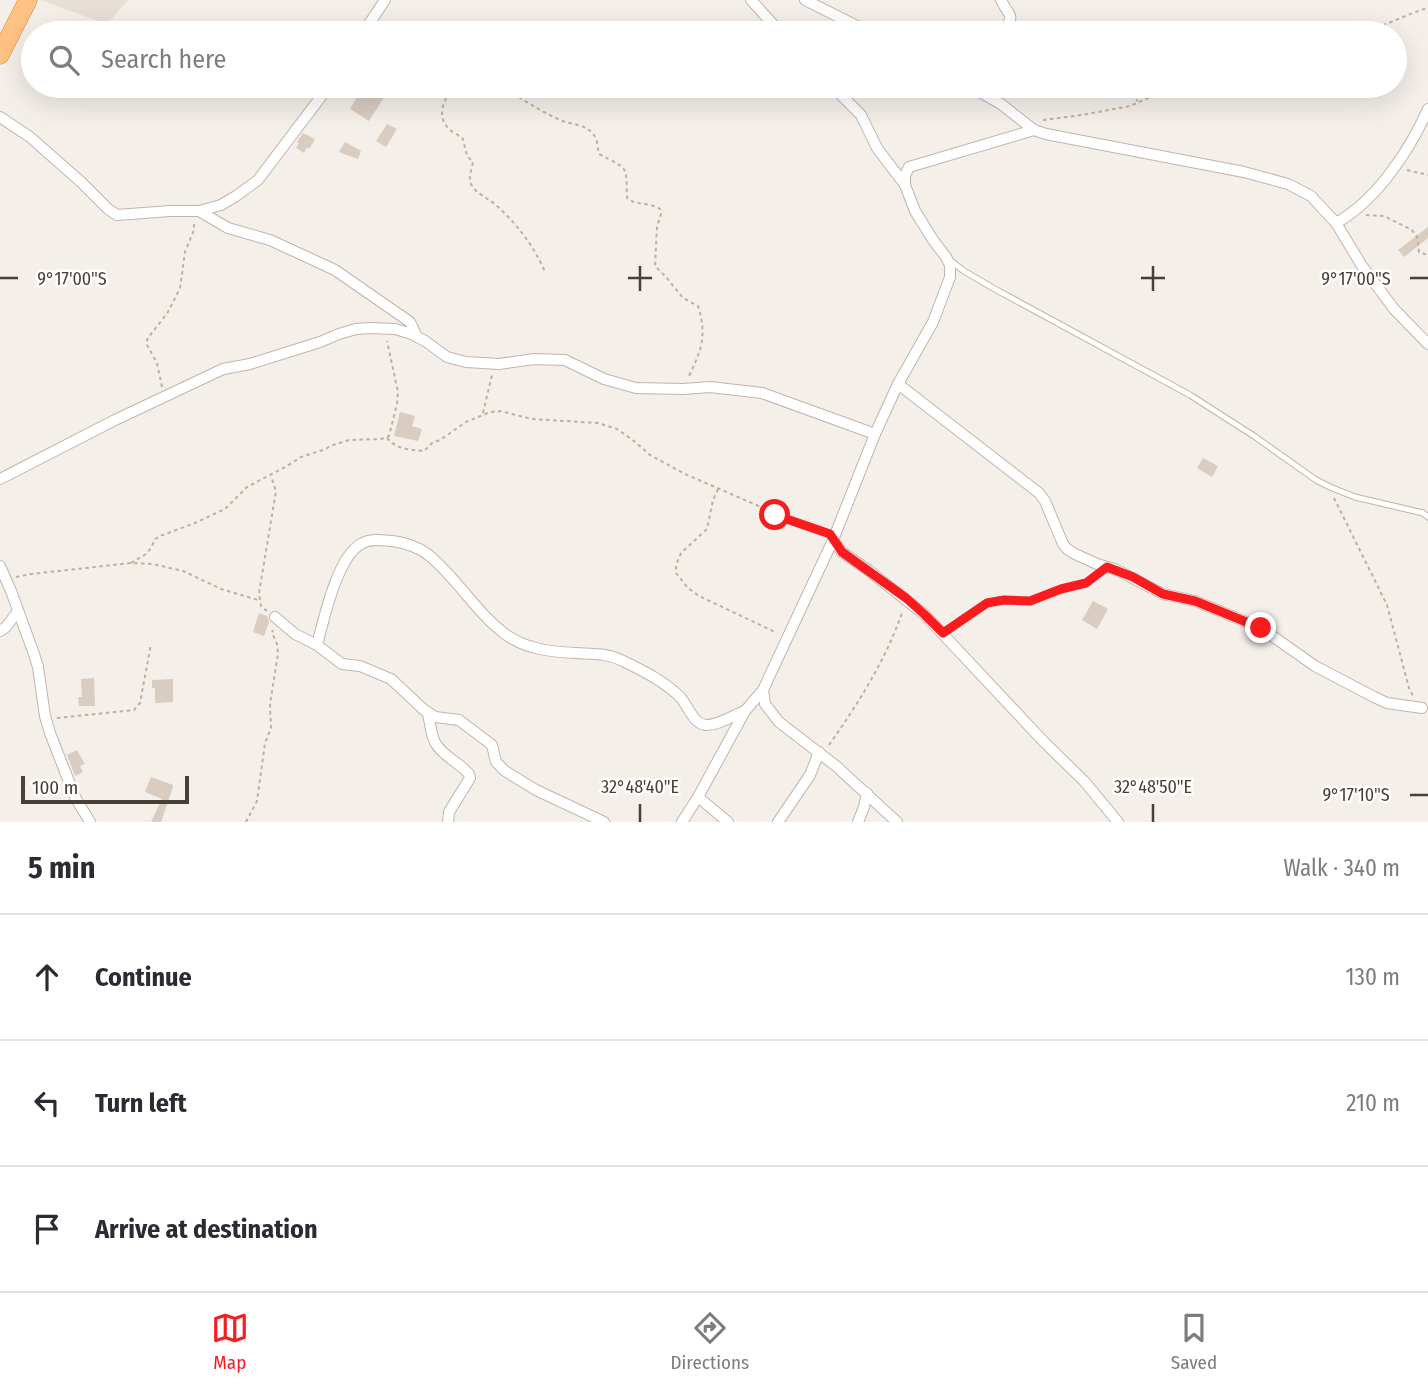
<!DOCTYPE html>
<html lang="en">
<head>
<meta charset="utf-8">
<style>
  :root { --surface:#fff; --page:#f2f2f3; --text:#2b2b33; --muted:#7c7c81; --line:#e1e1e2; --accent:#f91b1e }
  body { margin:0; font-family:"Fira Sans Condensed",sans-serif; background:var(--page); color:var(--text) }
  .scale { position:absolute; left:21px; bottom:18px; width:168px; box-sizing:border-box; padding-left:7px; border:4px solid #483f37; border-top:0; font-size:19px; line-height:24px; white-space:nowrap; color:#483f37; -webkit-text-stroke:5px #fff; paint-order:stroke }
  .stop { position:absolute; width:21px; height:21px; margin:-16px; border:5px solid #f91b1e; border-radius:50%; background:#fff }
  .stop.end { background:#f91b1e; border-color:#fff; box-shadow:0 2px 7px #0008 }
  .list { margin:0; padding:0; list-style:none }
  h2 { display:flex; justify-content:space-between; align-items:center; height:91px; margin:0; padding:0 28px; font-size:30px }
  h2 small { font-size:23px; font-weight:400; color:var(--muted) }
  .list li { display:grid; grid-template-columns:46px 1fr auto; gap:21px; align-items:center; box-sizing:border-box; height:126px; padding:0 28px; border-top:2px solid var(--line) }
  .list b { display:block; font-size:26px; white-space:nowrap }
  .list em { font-size:23px; font-style:normal; color:var(--muted) }
  .icon { flex:none; width:38px; height:38px; fill:none; stroke:currentColor; stroke-width:2; stroke-linecap:round; stroke-linejoin:round }
  .map { position:relative; flex:none; width:1428px; height:822px; overflow:hidden }
  .search { position:absolute; background:var(--surface); box-shadow:0 7px 28px #0002; left:21px; right:21px; top:21px; height:77px; display:flex; align-items:center; gap:18px; box-sizing:border-box; padding:0 24px; border-radius:38px; color:var(--muted); font-size:26px }
  .sheet { height:469px; background:var(--surface) }
  nav { display:flex; justify-content:space-around; align-items:center; box-sizing:border-box; height:98px; border-top:2px solid var(--line); background:var(--surface); font-size:19px; color:var(--muted) }
  nav a { display:grid; justify-items:center; gap:4px }
  nav .on { color:var(--accent) }
  .map>svg:first-child { display:block }
  .residential { fill:#e8e0d7 }
  .building { fill:#d9ccc1 }
  .lines { fill:none; stroke-linecap:round; stroke-linejoin:round }
  .service-casing { stroke:#c0b5ab; stroke-width:7 }
  .minor-casing { stroke:#c0b5ab; stroke-width:12 }
  .trunk-casing { stroke:#dd863a; stroke-width:19 }
  .path { stroke:#c2ae9c; stroke-width:2; stroke-dasharray:3.5 3.5; stroke-linecap:butt }
  .service { stroke:#fff; stroke-width:5 }
  .minor { stroke:#fff; stroke-width:10 }
  .trunk { stroke:#fec282; stroke-width:18 }
  .route { stroke:#f91b1e; stroke-width:9 }
  .ticks { fill:none; stroke:#483f37; stroke-width:2.5 }
  .ticks-label { font-size:18px; text-anchor:middle; fill:#483f37; stroke:#fff; stroke-width:5; stroke-linejoin:round; paint-order:stroke }
</style>
</head>
<body>
<div class="map">
<svg width="1428" height="822" viewBox="0 0 1428 822">
  <rect width="100%" height="100%" fill="#f4efe9"/>
  <path class="residential" d="M40 0H128L107 24Z"/>
  <g class="building">
    <path d="M363 86H373L386 94 369 121 350 109Z"/>
    <path d="M387 124 397 129 386 147 376 141Z"/>
    <path d="M303 133 315 139 309 149 307 147 304 153 296 148 299 143 297 142Z"/>
    <path d="M345 142 361 151 358 159 339 152Z"/>
    <path d="M1428 227V238L1404 257 1398 250Z"/>
    <path d="M400 412 415 416 412 426 422 429 418 441 394 436Z"/>
    <path d="M1203 458 1218 466 1212 477 1197 468Z"/>
    <path d="M1093 601 1108 609 1097 629 1082 620Z"/>
    <path d="M259 613 267 616 269 622 264 636 253 632Z"/>
    <path d="M94 678 95 706H79L78 697H82L81 679Z"/>
    <path d="M173 679V702L155 703V688H152V680Z"/>
    <path d="M77 750 85 764 80 766 83 772 75 776 67 755Z"/>
    <path d="M151 777 173 785V787L161 822H151L162 799 145 792Z"/>
  </g>
  <g class="lines">
    <g class="service-casing">
      <path id="service" d="M951 261 964 271 993 288 1190 395 1254 436 1316 480 1330 487 1355 497 1423 513 1428 517"/>
    </g>
    <g class="minor-casing">
      <g id="minor">
        <path d="M751 0 781 33"/>
        <path d="M805 0 871 33"/>
        <path d="M1001 0C1011 20 1015 12 1003 33"/>
        <path d="M363 33 385 0"/>
        <path d="M832 86 861 115 877 148 905 185"/>
        <path d="M969 86 1001 104 1034 130 1046 134 1244 172 1288 184 1311 196 1336 223 1362 266 1394 309 1428 344"/>
        <path d="M0 117 30 137 81 182 108 209 117 215 170 211H199L221 205 236 196 258 180 329 86"/>
        <path d="M199 211 228 228 270 240 335 270 410 322 417 337"/>
        <path d="M1336 223C1376 201 1410 150 1428 109"/>
        <path d="M898 384 1039 493 1045 501 1063 544 1067 549 1073 553 1097 564 1115 569 1163 594 1195 601 1261 628 1315 666 1374 697 1387 703 1422 708"/>
        <path d="M0 479 115 420 223 369 250 364 320 342 339 334 356 329 370 328 395 329 412 334 425 341 447 357 466 362 499 364 534 359 565 360 604 379 636 388 683 389 710 387 762 393 875 434"/>
        <path d="M833 540 842 552 868 570 924 614 1044 742 1084 781 1118 822"/>
        <path d="M0 566 11 591 34 654 38 667 45 716 50 733 75 797 90 822"/>
        <path d="M275 617 295 634 317 645 338 661 342 664 360 666 391 679 423 709 435 717 459 720 492 745 496 762 505 771 536 790 604 822"/>
        <path d="M0 631 6 627 18 611"/>
        <path d="M317 645C324 619 337 557 361 544 370 538 382 540 392 541 406 543 420 547 431 557 458 580 476 612 505 634 525 649 551 652 576 653 592 654 608 653 623 661 642 670 666 682 681 698 688 706 693 723 705 725 718 726 733 715 745 711"/>
        <path d="M763 690 765 704 779 722 836 766 897 822"/>
        <path d="M427 712C431 722 430 735 436 744 444 757 460 763 469 774L470 778 449 812 448 822"/>
        <path d="M698 797 728 822"/>
        <path d="M682 822 698 797 745 711 763 690 833 540 875 434 898 384 933 322 950 277V265L946 257 933 240 915 211 905 185V175L909 167 1034 130"/>
        <path d="M778 822 810 775 819 752"/>
        <path d="M858 822 864 807 867 793"/>
      </g>
    </g>
    <g class="trunk-casing">
      <path id="trunk" d="M0 55 28 0"/>
    </g>
    <g class="path">
      <path d="M380 29 399 33"/>
      <path d="M882 31C902 30 924 26 942 33"/>
      <path d="M1356 33C1381 29 1403 15 1428 8"/>
      <path d="M453 86C445 99 435 115 449 129 453 133 459 135 463 139L467 156 473 162C472 169 468 177 471 184 476 194 488 198 496 205 517 224 534 246 545 272"/>
      <path d="M501 86C519 97 538 110 558 119 571 126 583 122 593 134 598 139 597 147 599 154 629 170 626 164 627 198 636 206 650 202 660 209L661 214 657 227 655 266 666 277 683 298 698 306C707 335 702 349 689 376"/>
      <path d="M1120 86 1138 101"/>
      <path d="M1043 120 1082 115 1130 106 1176 86"/>
      <path d="M1407 170 1428 175"/>
      <path d="M1366 215 1384 216 1412 230 1417 237 1419 252 1428 255"/>
      <path d="M162 387 157 363 146 343 148 338 168 312 180 288 185 252 194 230V223"/>
      <path d="M483 413 492 375"/>
      <path d="M387 438C396 449 410 450 424 451L432 443 440 440 466 422 490 412 500 411 532 419 598 423 617 429 634 441 650 455 685 474 761 507 783 518 825 532"/>
      <path d="M718 489 713 500 707 529 681 553 676 565V573L688 588 699 596 777 633"/>
      <path d="M1334 498 1387 605 1409 688 1413 696"/>
      <path d="M131 563 146 554 151 548 155 539 160 536 195 523 225 509 247 487 287 466 301 457 326 449 330 446 349 440 381 439 389 436 397 404 398 392 387 341"/>
      <path d="M16 577 31 574 131 563 153 564 183 571 221 589 258 600"/>
      <path d="M267 611 261 606 259 593 276 491 271 476"/>
      <path d="M953 627 987 603 1004 600 1030 601 1061 589 1085 583 1095 577"/>
      <path d="M57 718 134 710 140 703 151 644"/>
      <path d="M829 745C858 704 885 661 902 613"/>
      <path d="M246 822 257 801 265 743 271 728 270 704 278 654 277 644 272 633 273 630"/>
    </g>
    <use href="#service" class="service"/>
    <use href="#minor" class="minor"/>
    <use href="#trunk" class="trunk"/>
  </g>
  <g class="lines">
    <path class="route" d="M775 515 830 534 842 552 906 598 924 614 943 633 987 603 1004 600 1030 601 1061 589 1086 583 1107 567 1133 577 1163 594 1195 601 1261 628"/>
  </g>
  <path class="ticks" d="M640 266V291M1153 266V291M0 278H18M628 278H652M1141 278H1165M1410 278H1428M1410 795H1428M640 804V822M1153 804V822"/>
  <g class="ticks-label">
    <text x="72" y="285">9°17'00"S</text>
    <text x="1356" y="285">9°17'00"S</text>
    <text x="640" y="793">32°48'40"E</text>
    <text x="1153" y="793">32°48'50"E</text>
    <text x="1356" y="801">9°17'10"S</text>
  </g>
</svg>
<div class="scale">100 m</div>
<div class="stop" style="left:775px;top:515px"></div>
<div class="stop end" style="left:1261px;top:628px"></div>
<div class="search"><svg class="icon" aria-label="search" viewBox="0 0 24 24"><circle cx="10" cy="10" r="6"/><path d="M15 15l6 6"/></svg>Search here</div>
</div>
<section class="sheet">
<h2>5 min<small>Walk · 340 m</small></h2>
<ul class="list">
<li><svg class="icon" aria-label="ahead" viewBox="0 0 24 24"><path d="M12 20V5M6 11l6-6 6 6"/></svg><div><b>Continue</b></div><em>130 m</em></li>
<li><svg class="icon" aria-label="left" viewBox="0 0 24 24"><path d="M17 20v-9H6M10 6l-5 5 5 5"/></svg><div><b>Turn left</b></div><em>210 m</em></li>
<li><svg class="icon" aria-label="arrive" viewBox="0 0 24 24"><path d="M6 21V4h12l-3 4 3 4H6"/></svg><div><b>Arrive at destination</b></div></li>
</ul>
</section>
<nav>
<a class="on"><svg class="icon" aria-label="map" viewBox="0 0 24 24"><path d="M3 6l6-2 6 2 6-2v14l-6 2-6-2-6 2zM9 4v14M15 6v14"/></svg>Map</a>
<a><svg class="icon" aria-label="directions" viewBox="0 0 24 24"><path d="M12 3l9 9-9 9-9-9zM9 14v-3h6M13 9l2 2-2 2"/></svg>Directions</a>
<a><svg class="icon" aria-label="saved" viewBox="0 0 24 24"><path d="M7 4h10v16l-5-4-5 4z"/></svg>Saved</a>
</nav>
</body>
</html>
